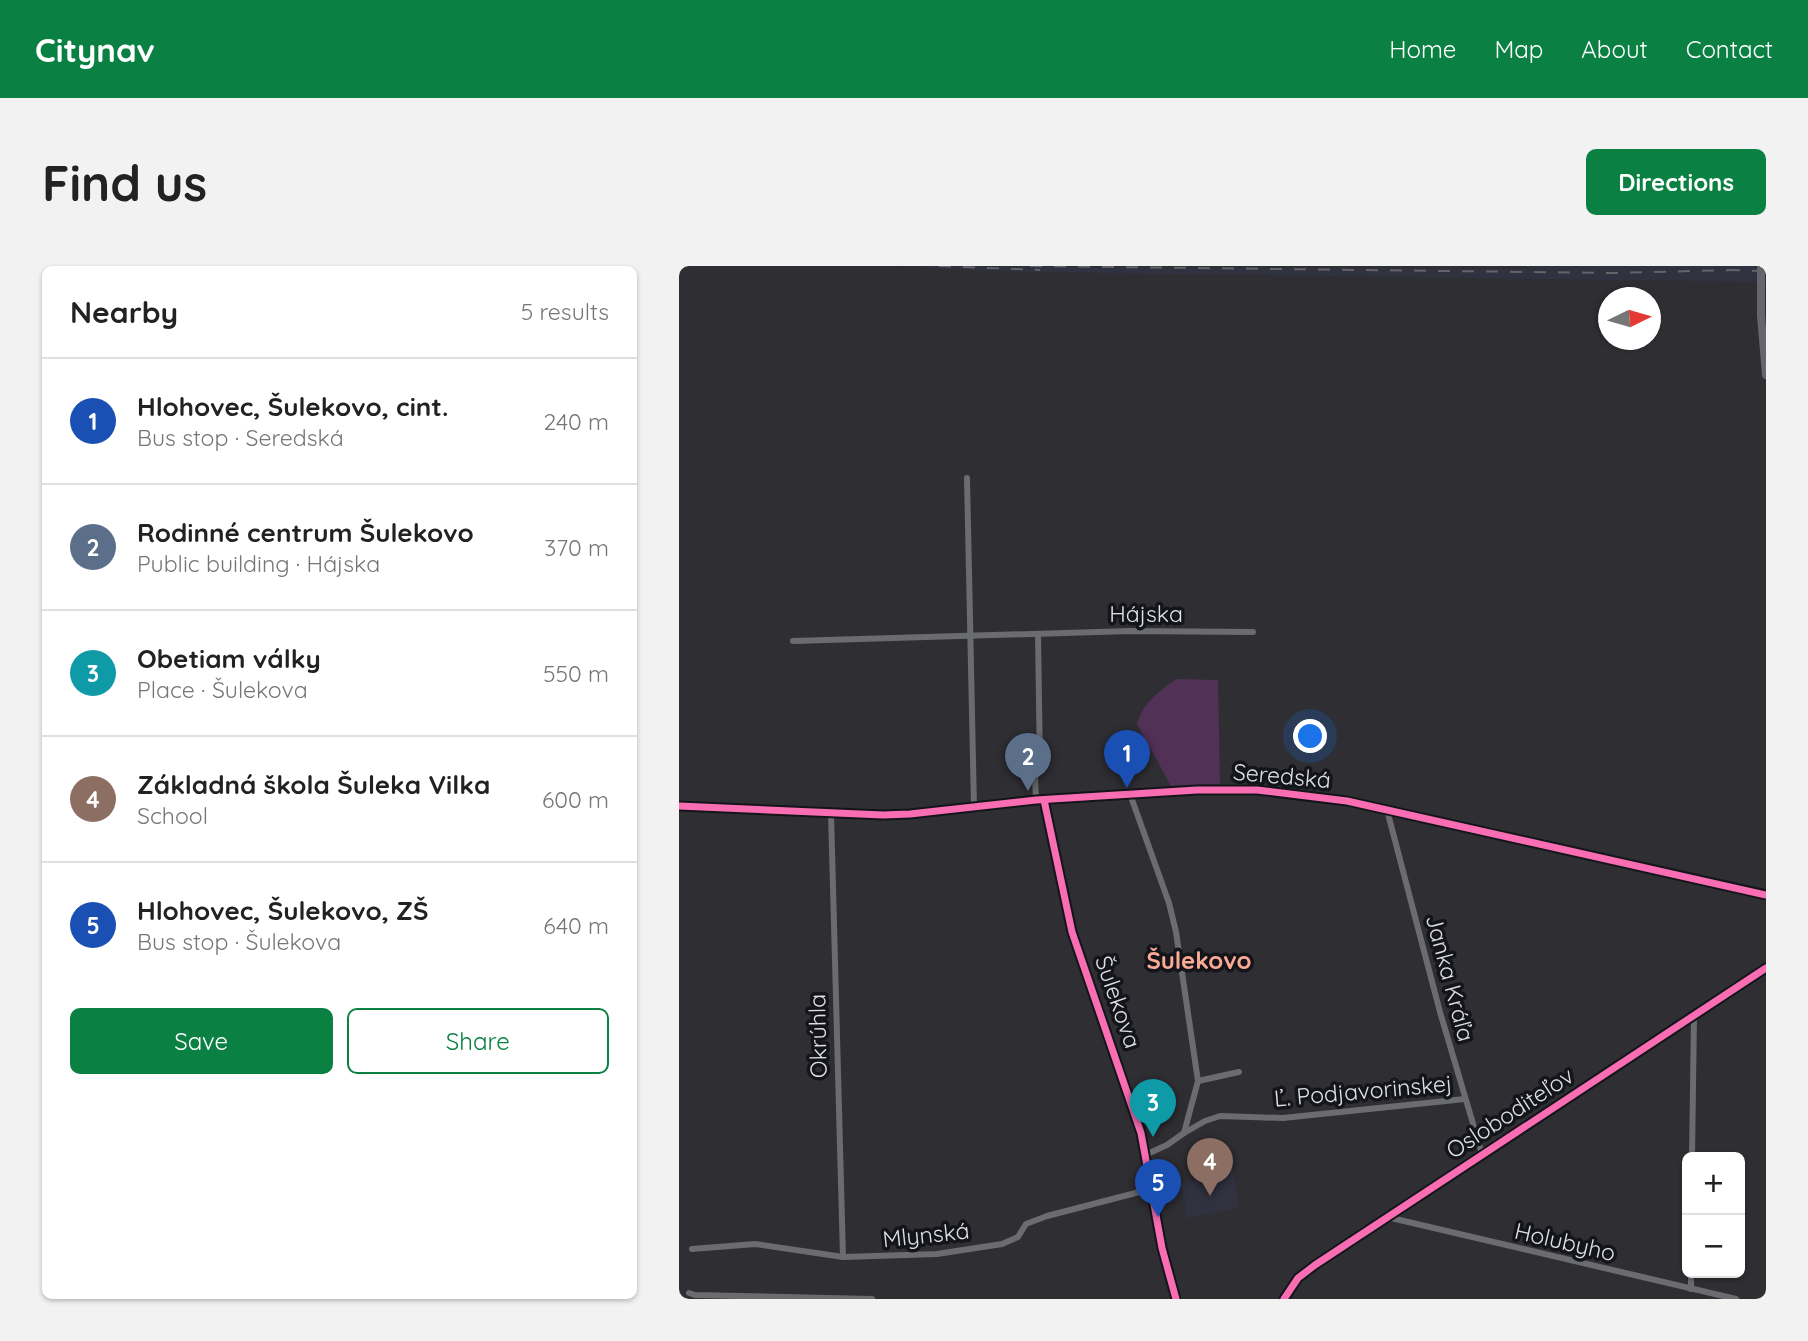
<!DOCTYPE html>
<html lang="en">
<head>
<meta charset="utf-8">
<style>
  :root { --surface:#fff; --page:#f2f2f2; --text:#222; --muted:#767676; --line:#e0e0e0; --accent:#0b8043 }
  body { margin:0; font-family:Quicksand,sans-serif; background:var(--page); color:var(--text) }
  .controls { position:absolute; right:21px; bottom:21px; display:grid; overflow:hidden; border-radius:10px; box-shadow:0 2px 5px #0004 }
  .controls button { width:63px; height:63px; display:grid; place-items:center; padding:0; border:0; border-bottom:2px solid var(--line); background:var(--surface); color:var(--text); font:35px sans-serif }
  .compass { position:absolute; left:919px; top:21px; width:63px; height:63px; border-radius:50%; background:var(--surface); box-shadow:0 2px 5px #0004; rotate:85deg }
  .you { position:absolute; left:632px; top:471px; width:24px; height:24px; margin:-18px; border:5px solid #fff; border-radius:50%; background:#1a73e8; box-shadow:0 0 0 10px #1a73e833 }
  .badge { display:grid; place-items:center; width:46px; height:46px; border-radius:50%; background:var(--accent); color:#fff; font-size:23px; font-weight:700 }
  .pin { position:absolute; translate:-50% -58px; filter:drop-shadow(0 2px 4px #0008) }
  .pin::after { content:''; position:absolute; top:37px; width:24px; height:21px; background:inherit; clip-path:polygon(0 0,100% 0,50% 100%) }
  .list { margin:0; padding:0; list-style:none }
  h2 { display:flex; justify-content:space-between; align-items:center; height:91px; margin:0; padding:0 28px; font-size:30px }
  h2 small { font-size:23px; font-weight:400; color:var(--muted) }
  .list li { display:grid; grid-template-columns:46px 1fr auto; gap:21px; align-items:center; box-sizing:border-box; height:126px; padding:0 28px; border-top:2px solid var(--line) }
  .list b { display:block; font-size:26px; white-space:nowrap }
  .list p { margin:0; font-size:23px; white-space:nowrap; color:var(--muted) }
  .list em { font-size:23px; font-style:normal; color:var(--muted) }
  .actions { display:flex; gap:14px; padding:21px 28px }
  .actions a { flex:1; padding:16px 0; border:2px solid var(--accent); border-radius:10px; text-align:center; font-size:24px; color:var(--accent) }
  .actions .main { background:var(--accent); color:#fff }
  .map { position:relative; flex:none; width:1087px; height:1033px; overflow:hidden; border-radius:10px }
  header { display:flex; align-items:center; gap:42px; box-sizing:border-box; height:98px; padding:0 35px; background:var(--accent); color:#fff }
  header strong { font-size:33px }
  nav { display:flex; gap:38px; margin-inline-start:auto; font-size:24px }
  .intro { display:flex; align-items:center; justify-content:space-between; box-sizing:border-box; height:168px; padding:0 42px }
  h1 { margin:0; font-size:49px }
  .button { padding:18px 32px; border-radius:10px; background:var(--accent); color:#fff; font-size:24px; font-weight:700 }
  main { display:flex; gap:42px; padding:0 42px }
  aside { flex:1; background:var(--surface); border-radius:10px; box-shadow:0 2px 5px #0004 }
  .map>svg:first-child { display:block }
  .built { fill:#303240 }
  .green { fill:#513155 }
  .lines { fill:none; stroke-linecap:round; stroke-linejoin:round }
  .street { stroke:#6b6c70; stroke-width:6 }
  .secondary { stroke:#64666d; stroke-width:8 }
  .rail { stroke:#646468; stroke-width:2; stroke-dasharray:12 12; stroke-linecap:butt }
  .cycleway-casing { stroke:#14151a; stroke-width:11 }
  .cycleway { stroke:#f96db3; stroke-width:7 }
  .labels { text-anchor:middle; stroke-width:7; stroke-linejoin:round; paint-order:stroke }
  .street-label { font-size:23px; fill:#dfe0e6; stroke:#14151a }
  .neighbourhood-label { font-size:24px; font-weight:bold; fill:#fbaa96; stroke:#14151a }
</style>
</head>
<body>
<header>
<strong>Citynav</strong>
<nav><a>Home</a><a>Map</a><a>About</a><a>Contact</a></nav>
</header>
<div class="intro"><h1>Find us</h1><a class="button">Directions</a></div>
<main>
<aside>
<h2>Nearby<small>5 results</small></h2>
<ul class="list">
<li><span class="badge" style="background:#1a4fb4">1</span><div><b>Hlohovec, Šulekovo, cint.</b><p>Bus stop · Seredská</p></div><em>240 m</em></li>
<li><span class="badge" style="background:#5c6f8a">2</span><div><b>Rodinné centrum Šulekovo</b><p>Public building · Hájska</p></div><em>370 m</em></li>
<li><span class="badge" style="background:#0f9aa8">3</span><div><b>Obetiam války</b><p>Place · Šulekova</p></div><em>550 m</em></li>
<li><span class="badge" style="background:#8d6e63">4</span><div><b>Základná škola Šuleka Vilka</b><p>School</p></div><em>600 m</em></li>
<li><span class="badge" style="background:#1a4fb4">5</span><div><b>Hlohovec, Šulekovo, ZŠ</b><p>Bus stop · Šulekova</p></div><em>640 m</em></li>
</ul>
<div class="actions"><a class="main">Save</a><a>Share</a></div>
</aside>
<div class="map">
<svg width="1087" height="1033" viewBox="0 0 1087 1033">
  <rect width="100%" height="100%" fill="#2e2e33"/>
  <g class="built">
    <path d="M218 0 861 3 840 0H1087V16L347 6Z"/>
    <path d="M552 891 560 942 508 952 502 917 541 911 539 893Z"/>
  </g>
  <path class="green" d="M497 413 539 414 541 518 492 520 458 458C464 436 480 426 497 413Z"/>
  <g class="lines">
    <g class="street">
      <path d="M288 212 295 541"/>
      <path d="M114 375 451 365 574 366"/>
      <path d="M451 528 490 637 497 666 519 815"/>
      <path d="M357 534 356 512 361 501 359 368"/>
      <path d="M365 534 393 666 462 867 483 982 497 1033"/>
      <path d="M708 544 761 746 803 888"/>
      <path d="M152 547 164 991"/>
      <path d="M505 867 519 815 560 806"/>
      <path d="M466 889 488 879 505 867 526 855 541 850 604 852 786 833"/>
      <path d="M1013 891 1015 750"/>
      <path d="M708 951 1057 1033"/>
      <path d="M13 983 76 978 164 991 258 988 323 978 339 971 347 958 368 950 472 923"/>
      <path d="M1012 1023V1007"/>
      <path d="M10 1027 16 1029 193 1033"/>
      <path d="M605 1033 619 1012 636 999 1087 702"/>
    </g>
    <g class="secondary">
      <path d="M1082 0V50L1087 109"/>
      <path d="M0 540 204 549 231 548 357 534 518 524H578L668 535 1087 629"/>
    </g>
    <g class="rail">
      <path d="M260 0 361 4"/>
      <path d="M351 0 935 7 1056 4"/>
      <path d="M1049 4 1087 5"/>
    </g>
    <g class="cycleway-casing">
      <g id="cycleway">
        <path d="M365 534 393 666 462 867 483 982 497 1033"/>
        <path d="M0 540 204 549 231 548 357 534 518 524H578L668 535 1087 629"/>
        <path d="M605 1033 619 1012 636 999 1087 702"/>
      </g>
    </g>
    <use href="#cycleway" class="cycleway"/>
  </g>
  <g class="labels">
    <g class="street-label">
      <text x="467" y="356">Hájska</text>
      <text transform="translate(603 510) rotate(5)" y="8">Seredská</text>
      <text transform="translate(771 712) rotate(75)" y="8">Janka Kráľa</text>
      <text transform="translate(439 736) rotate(71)" y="8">Šulekova</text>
      <text transform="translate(139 770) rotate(-91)" y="8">Okrúhla</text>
      <text transform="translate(684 825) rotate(-5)" y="8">Ľ. Podjavorinskej</text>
      <text transform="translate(831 847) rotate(-33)" y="8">Osloboditeľov</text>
      <text transform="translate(247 969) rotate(-6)" y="8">Mlynská</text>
      <text transform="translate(886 976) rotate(13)" y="8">Holubyho</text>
    </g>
    <g class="neighbourhood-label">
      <text x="520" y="703">Šulekovo</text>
    </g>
  </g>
</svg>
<div class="controls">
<button>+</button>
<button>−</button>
</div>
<svg class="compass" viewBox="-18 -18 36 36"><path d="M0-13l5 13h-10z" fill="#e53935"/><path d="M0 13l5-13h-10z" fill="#767676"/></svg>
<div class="you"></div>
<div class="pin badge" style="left:448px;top:522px;background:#1a4fb4">1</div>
<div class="pin badge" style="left:349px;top:525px;background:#5c6f8a">2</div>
<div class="pin badge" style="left:474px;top:871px;background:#0f9aa8">3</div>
<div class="pin badge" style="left:531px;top:930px;background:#8d6e63">4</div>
<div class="pin badge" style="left:479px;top:951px;background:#1a4fb4">5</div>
</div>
</main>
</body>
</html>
